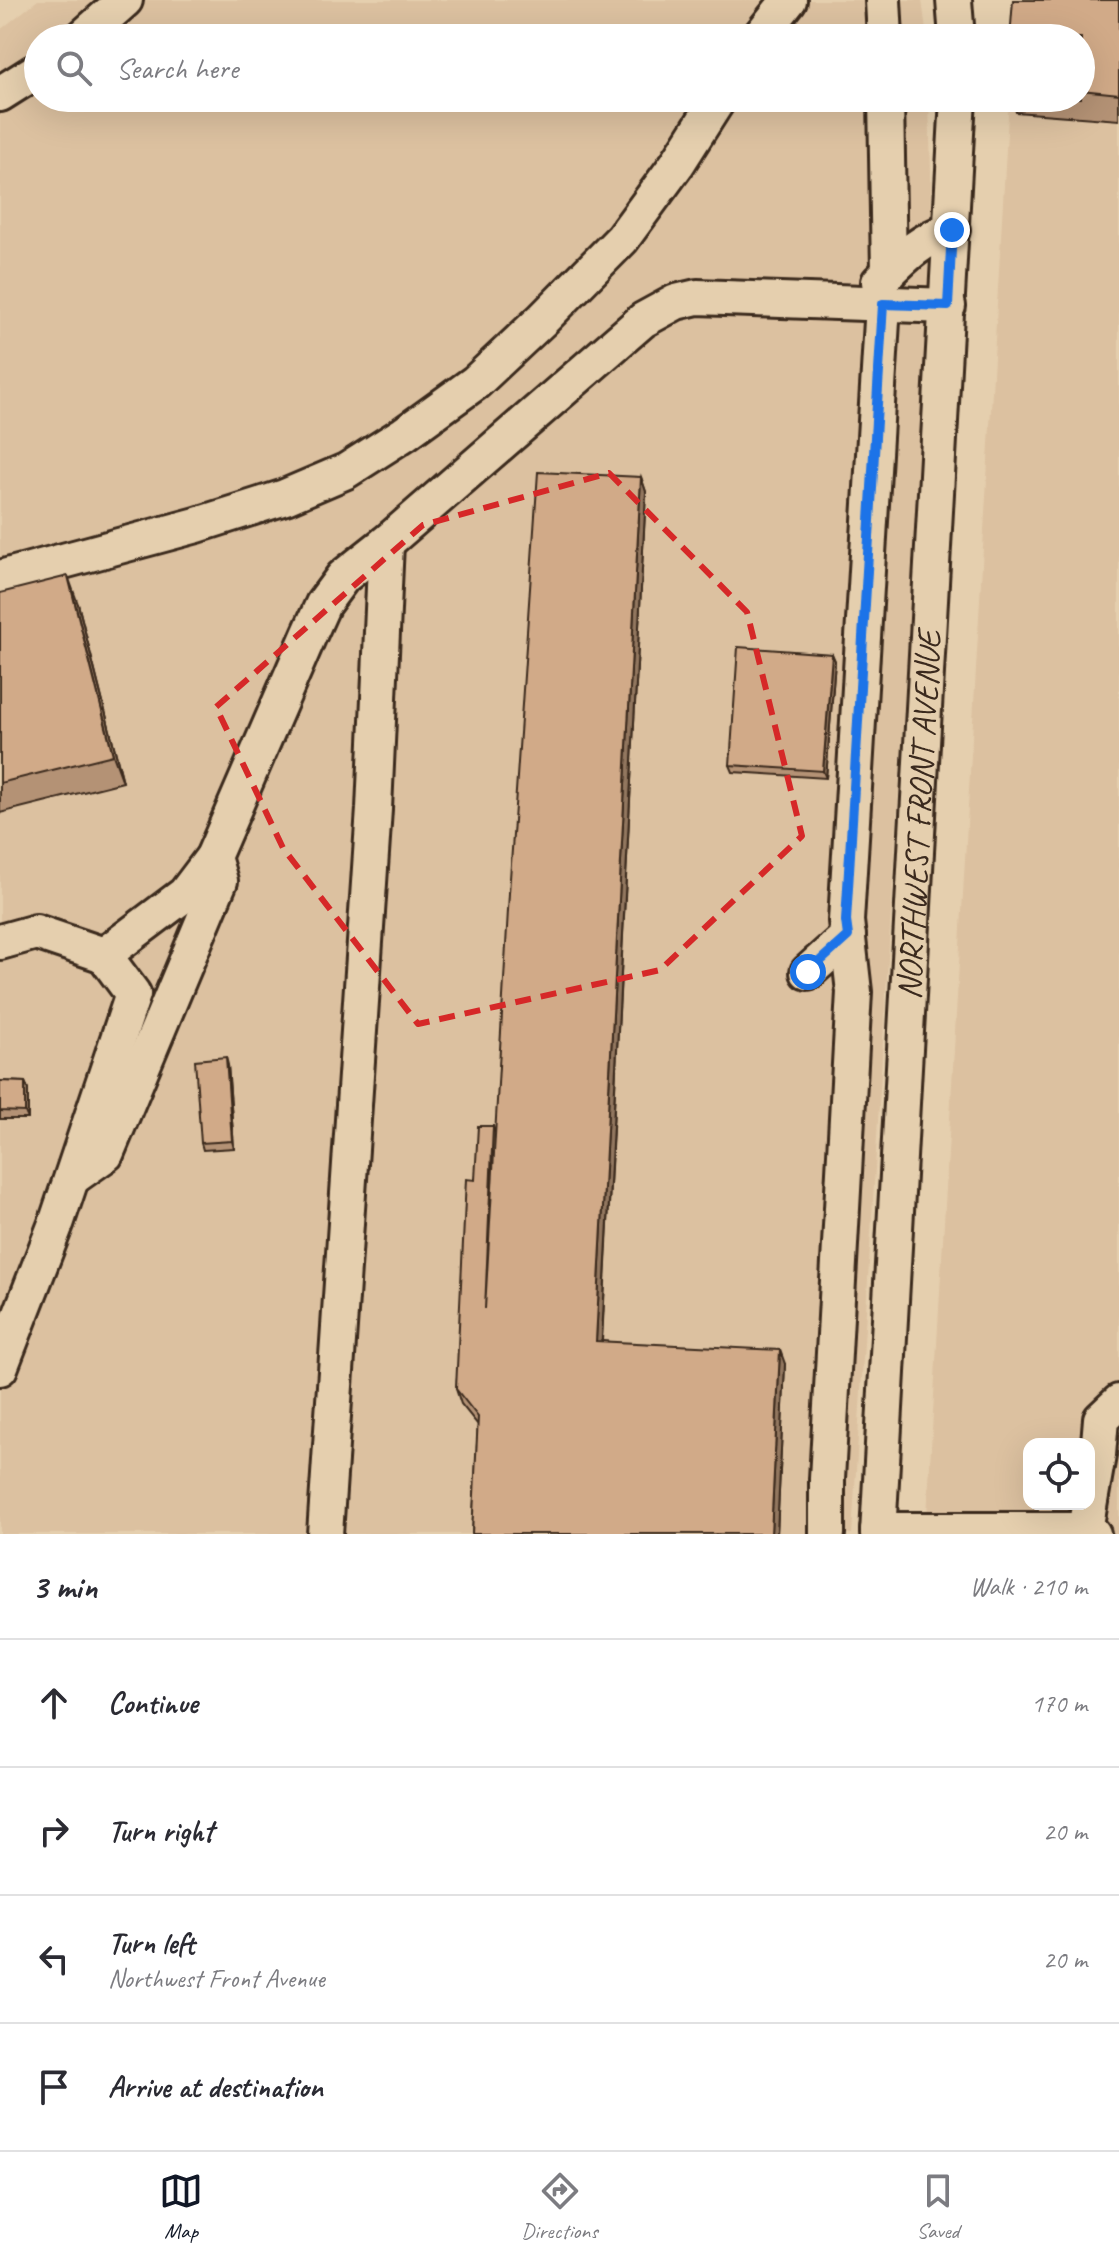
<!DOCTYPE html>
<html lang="en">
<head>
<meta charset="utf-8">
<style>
  :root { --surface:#fff; --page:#f2f2f3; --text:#2b2b33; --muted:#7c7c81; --line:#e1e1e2; --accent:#111827 }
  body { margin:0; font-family:Caveat,sans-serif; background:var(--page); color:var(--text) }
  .controls { position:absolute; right:24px; bottom:24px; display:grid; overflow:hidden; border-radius:16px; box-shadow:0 8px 32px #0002 }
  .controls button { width:72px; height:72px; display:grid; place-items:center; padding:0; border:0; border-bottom:2px solid var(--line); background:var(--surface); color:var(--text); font:40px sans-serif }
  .stop { position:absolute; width:24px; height:24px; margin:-18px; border:6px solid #1a73e8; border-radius:50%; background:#fff }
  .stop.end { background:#1a73e8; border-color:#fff; box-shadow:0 2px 8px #0008 }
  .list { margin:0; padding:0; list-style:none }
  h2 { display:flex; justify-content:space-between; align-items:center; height:104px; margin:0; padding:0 32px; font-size:34px }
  h2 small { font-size:26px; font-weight:400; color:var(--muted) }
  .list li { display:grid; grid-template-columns:52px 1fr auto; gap:24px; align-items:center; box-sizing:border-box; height:128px; padding:0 32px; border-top:2px solid var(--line) }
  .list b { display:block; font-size:30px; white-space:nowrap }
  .list p { margin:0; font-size:26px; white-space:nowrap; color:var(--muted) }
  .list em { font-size:26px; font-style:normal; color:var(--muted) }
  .icon { flex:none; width:44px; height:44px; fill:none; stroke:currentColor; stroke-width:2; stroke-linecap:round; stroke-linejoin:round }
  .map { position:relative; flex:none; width:1119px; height:1534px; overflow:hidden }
  .search { position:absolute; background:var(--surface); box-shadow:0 8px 32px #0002; left:24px; right:24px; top:24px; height:88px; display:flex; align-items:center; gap:20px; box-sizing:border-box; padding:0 28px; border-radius:44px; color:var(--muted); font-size:30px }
  .sheet { height:616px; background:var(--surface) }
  nav { display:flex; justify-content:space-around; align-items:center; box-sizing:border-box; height:112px; border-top:2px solid var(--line); background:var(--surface); font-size:22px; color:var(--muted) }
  nav a { display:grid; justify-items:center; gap:4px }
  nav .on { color:var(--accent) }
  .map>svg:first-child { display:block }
  .built { fill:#dcc1a0; fill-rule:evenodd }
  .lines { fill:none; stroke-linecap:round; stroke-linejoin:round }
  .minor-casing { stroke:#3b2a1e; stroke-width:40 }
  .minor { stroke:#e5cfae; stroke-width:34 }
  .wall { fill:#b49275; stroke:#3b2a1e; stroke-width:2 }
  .shaded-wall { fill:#92775f; stroke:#3b2a1e; stroke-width:2 }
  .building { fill:#d1aa88; stroke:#3b2a1e; stroke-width:2 }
  .route { stroke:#1a73e8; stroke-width:10 }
  .marked { fill:none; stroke:#d62828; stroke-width:6; stroke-dasharray:16 10; stroke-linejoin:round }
  .labels { text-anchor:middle; stroke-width:6; stroke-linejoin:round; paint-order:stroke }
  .street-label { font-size:34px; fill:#3b2a1e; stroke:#e5cfae }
</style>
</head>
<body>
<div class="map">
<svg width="1119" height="1534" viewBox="0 0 1119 1534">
  <rect width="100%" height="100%" fill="#e5cfae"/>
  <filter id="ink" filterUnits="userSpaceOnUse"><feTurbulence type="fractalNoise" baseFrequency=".0125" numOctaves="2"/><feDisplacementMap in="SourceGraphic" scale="16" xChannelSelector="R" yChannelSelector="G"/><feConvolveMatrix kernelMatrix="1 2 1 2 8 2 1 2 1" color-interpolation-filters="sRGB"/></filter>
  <g filter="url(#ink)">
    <g class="built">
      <path d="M38 0H922L927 38H38V98H929L932 211 928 326 852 1534H0V30Z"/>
      <path d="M1119 0V1534H926L1009 98H1081V38ZM1029 1444H1089V1504H1029Z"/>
    </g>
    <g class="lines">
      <g class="minor-casing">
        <g id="minor">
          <path d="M883 0 885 38"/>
          <path d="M954 0 957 38"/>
          <path d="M82 38 125 0"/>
          <path d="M759 38 789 0"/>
          <path d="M0 94 38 70"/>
          <path d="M886 98 889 272"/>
          <path d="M879 282C902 259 920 239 952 230"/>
          <path d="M0 578 197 525 285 497 346 471 404 434 476 382 543 319 622 239 677 164 719 98"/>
          <path d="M0 942 36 932 104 955 133 994 57 1221 0 1368"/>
          <path d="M104 955 185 894 213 857 309 635 323 604 343 577 386 543 643 320 676 302 697 297 948 306"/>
          <path d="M808 972 848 936"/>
          <path d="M72 1178 106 1154 220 881 213 857"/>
          <path d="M878 1530H1085L1093 1534"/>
          <path d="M1085 1530 1098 1455 1101 1419 1119 1402"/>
          <path d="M325 1534 374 809 386 543"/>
          <path d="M827 1534V1479L854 992 846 921 883 304"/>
          <path id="s1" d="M878 1534 958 98"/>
        </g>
      </g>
      <use href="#minor" class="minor"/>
    </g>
    <g class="wall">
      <path d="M1119 0V120L1016 112 1012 98H1081V38Z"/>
      <path d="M641 477 646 492 602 1341 785 1364 777 1534H472L478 1425 461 1404 456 1389 475 1180 495 1132Z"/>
      <path d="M0 593 78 604 123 782 0 813Z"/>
      <path d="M832 654 835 661 826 778 733 772 730 765Z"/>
      <path d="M228 1065 234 1148 203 1150 201 1143Z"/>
      <path d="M0 1081 25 1082 28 1089V1119H0Z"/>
    </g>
    <g class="shaded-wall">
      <path d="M641 477 646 492 601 1355 596 1341Z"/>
      <path d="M68 576 78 604 123 782 113 755Z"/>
      <path d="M832 654 835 661 826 778 823 771Z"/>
      <path d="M226 1057 228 1065 234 1148 232 1141Z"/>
      <path d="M25 1082 28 1089V1119L25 1112Z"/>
      <path d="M493 1126 498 1141 485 1309Z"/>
      <path d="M780 1350 785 1364 777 1534H771Z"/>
    </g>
    <g class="building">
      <path d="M1013 0H1119V94L1081 90V38H1010Z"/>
      <path d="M538 472 641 477 596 1341 780 1350 771 1534H472L478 1417 456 1389 466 1179 475 1180 478 1126H493L485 1309 509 893Z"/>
      <path d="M68 576 113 755 0 783V593Z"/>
      <path d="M738 647 832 654 823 771 730 765Z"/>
      <path d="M226 1057 232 1141 201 1143 195 1060Z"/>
      <path d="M0 1081 25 1082V1112L0 1111Z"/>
    </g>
  </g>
  <g class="lines" filter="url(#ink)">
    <path class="route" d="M808 972 848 936 846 921 883 304 948 306 952 230"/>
  </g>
  <path class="marked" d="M609 473 747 612 802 836 660 970 418 1024 283 848 216 707 423 525Z"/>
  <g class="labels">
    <g class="street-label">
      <text dy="12" stroke="none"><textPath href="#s1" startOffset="720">NORTHWEST FRONT AVENUE</textPath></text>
    </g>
  </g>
</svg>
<div class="controls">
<button><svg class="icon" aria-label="locate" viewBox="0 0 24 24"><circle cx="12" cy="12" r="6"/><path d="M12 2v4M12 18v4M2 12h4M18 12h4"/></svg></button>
</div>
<div class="stop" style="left:808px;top:972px"></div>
<div class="stop end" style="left:952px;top:230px"></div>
<div class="search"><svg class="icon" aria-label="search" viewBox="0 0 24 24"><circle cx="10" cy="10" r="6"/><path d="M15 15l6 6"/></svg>Search here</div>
</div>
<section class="sheet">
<h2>3 min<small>Walk · 210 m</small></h2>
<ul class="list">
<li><svg class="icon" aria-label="ahead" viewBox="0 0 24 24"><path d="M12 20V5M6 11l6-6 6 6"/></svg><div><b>Continue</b></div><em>170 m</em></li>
<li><svg class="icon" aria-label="right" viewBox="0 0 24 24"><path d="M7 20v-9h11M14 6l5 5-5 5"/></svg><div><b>Turn right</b></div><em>20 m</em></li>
<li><svg class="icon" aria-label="left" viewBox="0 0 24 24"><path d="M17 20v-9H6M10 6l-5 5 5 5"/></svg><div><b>Turn left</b><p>Northwest Front Avenue</p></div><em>20 m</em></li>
<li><svg class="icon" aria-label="arrive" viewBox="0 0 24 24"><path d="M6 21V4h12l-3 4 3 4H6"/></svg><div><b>Arrive at destination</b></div></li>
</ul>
</section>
<nav>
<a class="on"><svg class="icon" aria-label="map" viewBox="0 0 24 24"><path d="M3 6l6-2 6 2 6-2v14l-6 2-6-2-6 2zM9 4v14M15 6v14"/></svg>Map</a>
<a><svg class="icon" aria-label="directions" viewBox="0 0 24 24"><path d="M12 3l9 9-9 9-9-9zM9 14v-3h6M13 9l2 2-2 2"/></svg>Directions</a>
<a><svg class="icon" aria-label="saved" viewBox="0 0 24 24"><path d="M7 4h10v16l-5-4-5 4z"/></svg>Saved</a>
</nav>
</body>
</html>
